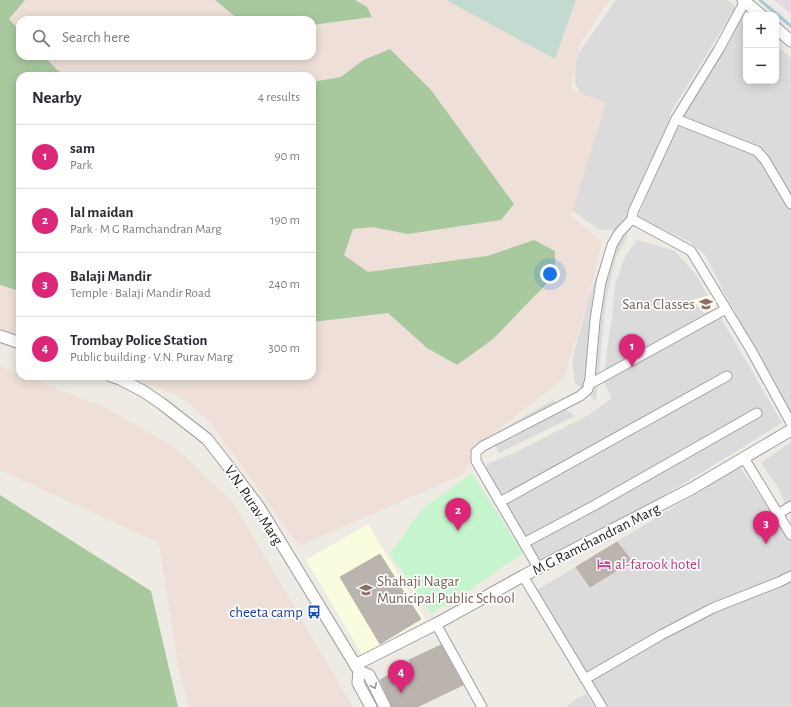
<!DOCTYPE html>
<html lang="en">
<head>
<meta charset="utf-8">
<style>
  :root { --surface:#fff; --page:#f2f2f3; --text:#2b2b33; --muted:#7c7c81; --line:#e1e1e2; --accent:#db2777 }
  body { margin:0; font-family:"Alegreya Sans",sans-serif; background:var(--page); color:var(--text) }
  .controls { position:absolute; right:12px; top:12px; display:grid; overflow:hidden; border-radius:8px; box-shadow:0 2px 10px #0003 }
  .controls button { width:36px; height:36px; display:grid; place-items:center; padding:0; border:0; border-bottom:1px solid var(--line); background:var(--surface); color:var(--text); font:20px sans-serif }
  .you { position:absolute; left:550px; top:274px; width:14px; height:14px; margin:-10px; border:3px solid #fff; border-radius:50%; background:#1a73e8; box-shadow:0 0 0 6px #1a73e833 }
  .badge { display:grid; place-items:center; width:26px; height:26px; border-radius:50%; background:var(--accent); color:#fff; font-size:13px; font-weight:700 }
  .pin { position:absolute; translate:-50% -33px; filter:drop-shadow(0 1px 2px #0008) }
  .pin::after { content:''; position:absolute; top:21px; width:14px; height:12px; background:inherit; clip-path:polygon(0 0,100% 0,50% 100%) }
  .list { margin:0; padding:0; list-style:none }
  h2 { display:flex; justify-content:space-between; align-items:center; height:52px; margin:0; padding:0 16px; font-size:17px }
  h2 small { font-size:13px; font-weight:400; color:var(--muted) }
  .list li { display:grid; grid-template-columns:26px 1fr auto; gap:12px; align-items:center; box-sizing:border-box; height:64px; padding:0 16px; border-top:1px solid var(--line) }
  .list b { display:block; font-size:15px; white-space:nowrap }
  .list p { margin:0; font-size:13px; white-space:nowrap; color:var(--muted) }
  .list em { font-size:13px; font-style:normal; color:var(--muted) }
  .icon { flex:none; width:22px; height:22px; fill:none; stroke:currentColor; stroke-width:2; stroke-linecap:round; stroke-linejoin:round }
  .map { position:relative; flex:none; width:791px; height:707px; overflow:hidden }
  .search { position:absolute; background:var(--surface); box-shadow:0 2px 10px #0003; left:16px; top:16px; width:300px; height:44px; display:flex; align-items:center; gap:10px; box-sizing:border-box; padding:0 14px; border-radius:12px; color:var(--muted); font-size:15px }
  .panel { position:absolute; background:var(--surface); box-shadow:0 2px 10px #0003; left:16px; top:72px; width:300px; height:308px; border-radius:12px }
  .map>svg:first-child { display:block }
  .residential { fill:#dcdbdb }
  .industrial { fill:#e6d8e3 }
  .education { fill:#fafce0 }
  .military { fill:#eee0d9; fill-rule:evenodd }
  .forest { fill:#a8c99e }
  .wetland { fill:#c3dad1 }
  .park { fill:#c6f4cc }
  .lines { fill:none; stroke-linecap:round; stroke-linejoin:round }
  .stream { stroke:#aacad7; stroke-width:3 }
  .building { fill:#bbb4ae; stroke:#beb3a9 }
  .minor-casing { stroke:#9f9f9f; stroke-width:11 }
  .tertiary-casing { stroke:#9f9f9f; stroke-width:13 }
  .minor { stroke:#fff; stroke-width:9 }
  .tertiary { stroke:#fff; stroke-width:11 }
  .oneway { stroke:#9a9a9a }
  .labels { text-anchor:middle; stroke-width:3.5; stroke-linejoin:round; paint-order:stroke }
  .education-label { font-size:15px; fill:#785e54; stroke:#fff; text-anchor:end }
  .street-label { font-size:15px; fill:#1e1e1e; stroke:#fff }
  .hotel-label { font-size:15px; fill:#b23c85; stroke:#fff; text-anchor:start }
  .transit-label { font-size:15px; fill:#164399; stroke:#fff; text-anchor:end }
</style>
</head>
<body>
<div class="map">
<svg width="791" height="707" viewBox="0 0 791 707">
  <rect width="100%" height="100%" fill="#eeebe5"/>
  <g class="residential">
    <path d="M616 0H728L736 7 671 112 669 128 650 170 628 213 627 238 616 257 606 301 596 401 575 383 572 360 589 297 613 230H600L564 205 583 97 575 83 576 57Z"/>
    <path d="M743 15 746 18V81H776V45L791 58V413L725 294 706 256 689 241 638 218 679 116Z"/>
    <path d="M637 240 675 251 696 275 782 423 631 516 533 570 522 547 484 487 487 464 514 453 587 416 612 398 604 382 607 350 612 317 615 284 625 257Z"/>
    <path d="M553 400 575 416 499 453 490 436Z"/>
    <path d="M791 442V513L788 509 776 484 761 463Z"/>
    <path d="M740 467 791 541V707H599L534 592Z"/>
    <path d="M586 694 595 707H566L576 699Z"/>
  </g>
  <path class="industrial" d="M774 0H791V14Z"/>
  <g class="education">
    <path d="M717 293 715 308 704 313 693 300Z"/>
    <path d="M368 524 425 619 363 656 306 560Z"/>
  </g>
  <g class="military">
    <path d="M0 0H609L580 44 571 89 606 103 571 216 602 241 589 297 564 378 490 436 462 475 299 546 210 422 179 396 126 376H312V76H20V336L0 329ZM20 20H312V56H20Z"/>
    <path d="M0 366 20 374V376H25L104 407 175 447 234 504 353 707H189L179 671 159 543 0 470Z"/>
  </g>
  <g class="forest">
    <path d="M0 0H25L9 19 20 31V56H44L57 70 70 76H20V291L0 285Z"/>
    <path d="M215 0H355L367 7 372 17 312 25V20H243L238 19Z"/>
    <path d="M390 49 431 90 514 204 501 220 408 234 372 227 353 229 344 255 368 272 487 256 534 240 555 251V275L493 339 457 365 427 348 388 313 312 322V270L314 262 312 260V82L341 77 363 60Z"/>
    <path d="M0 495 151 591 178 707H0Z"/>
  </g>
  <path class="wetland" d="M446 0H576L555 59Z"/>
  <path class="park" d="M472 473 523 553 464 594 431 613 390 554 422 509Z"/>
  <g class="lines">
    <path class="stream" d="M760 0 791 26"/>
  </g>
  <g class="building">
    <path d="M617 542 632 561 590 587 576 567Z"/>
    <path d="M380 554 421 619 380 644 340 577Z"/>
    <path d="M441 645 463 685 417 707H392L380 680 410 663 409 660Z"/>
  </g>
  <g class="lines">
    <g class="minor-casing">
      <g id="minor">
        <path d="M676 119 757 151 765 160 791 204"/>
        <path d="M632 219 691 251 751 350 791 423"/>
        <path d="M588 385 726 309"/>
        <path d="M744 458 791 535"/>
        <path d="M500 502 727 376"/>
        <path d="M778 514 791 506"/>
        <path d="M524 543 595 505 757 413"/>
        <path d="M539 569 476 461V452L483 446 580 396 588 389 590 378 595 320 601 282 612 245 619 233 632 219 633 212 676 119 719 49 745 1"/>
        <path d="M523 576 602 707"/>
        <path d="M436 624 482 707"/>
        <path d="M585 679 661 635 713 608 779 582 791 576"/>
      </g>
    </g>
    <g class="tertiary-casing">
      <g id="tertiary">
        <path d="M743 0 761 15"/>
        <path d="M776 28 791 41"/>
        <path d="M0 336 20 343"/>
        <path d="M111 376 120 379 143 391 162 404 207 439 225 462 259 507 359 671 358 683 371 707"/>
        <path d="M355 665 436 624 523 576 691 489 791 430"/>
        <path d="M359 671 369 675 385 707"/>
      </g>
    </g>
    <use href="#minor" class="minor"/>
    <use href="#tertiary" class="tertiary"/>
  </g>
  <defs><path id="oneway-chevron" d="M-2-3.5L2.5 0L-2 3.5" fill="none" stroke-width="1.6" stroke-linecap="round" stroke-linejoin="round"/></defs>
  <use class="oneway" href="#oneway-chevron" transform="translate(374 686) rotate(63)"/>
  <defs>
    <g id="school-bare" transform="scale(1.08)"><path d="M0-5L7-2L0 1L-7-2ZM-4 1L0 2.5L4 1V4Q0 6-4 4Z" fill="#8d6e63" stroke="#fff" stroke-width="2.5" paint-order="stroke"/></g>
    <g id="hotel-bare" transform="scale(1.08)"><path d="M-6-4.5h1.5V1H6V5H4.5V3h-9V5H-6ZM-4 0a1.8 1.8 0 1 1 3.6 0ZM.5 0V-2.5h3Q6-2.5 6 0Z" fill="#d1479c" stroke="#fff" stroke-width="2.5" paint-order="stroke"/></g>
    <g id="bus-bare" transform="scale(1.08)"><path d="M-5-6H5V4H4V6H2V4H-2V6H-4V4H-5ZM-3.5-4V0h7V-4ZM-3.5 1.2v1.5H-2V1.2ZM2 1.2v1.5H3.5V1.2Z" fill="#1a4fb4" stroke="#fff" stroke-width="2.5" paint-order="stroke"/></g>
  </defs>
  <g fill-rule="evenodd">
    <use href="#school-bare" x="706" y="304"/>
    <use href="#hotel-bare" x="604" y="564"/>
    <use href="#school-bare" x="366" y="590"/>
    <use href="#bus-bare" x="314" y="612"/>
  </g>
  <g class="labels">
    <g class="education-label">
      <text x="695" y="309">Sana Classes</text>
      <text x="377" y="586" text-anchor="start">Shahaji Nagar<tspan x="377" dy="17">Municipal Public School</tspan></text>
    </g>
    <g class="street-label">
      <text transform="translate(254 505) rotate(56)" y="5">V.N. Purav Marg</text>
      <text transform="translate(596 539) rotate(-27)" y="5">M G Ramchandran Marg</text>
    </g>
    <g class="hotel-label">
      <text x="615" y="569">al-farook hotel</text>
    </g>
    <g class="transit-label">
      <text x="303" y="617">cheeta camp</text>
    </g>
  </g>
</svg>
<div class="controls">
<button>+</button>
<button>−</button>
</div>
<div class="you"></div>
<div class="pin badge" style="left:632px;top:367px">1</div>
<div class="pin badge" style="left:458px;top:531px">2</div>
<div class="pin badge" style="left:766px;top:544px">3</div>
<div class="pin badge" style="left:401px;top:693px">4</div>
<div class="search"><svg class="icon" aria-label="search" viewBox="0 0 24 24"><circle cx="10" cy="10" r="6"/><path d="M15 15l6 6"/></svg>Search here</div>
<section class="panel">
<h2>Nearby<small>4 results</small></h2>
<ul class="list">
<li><span class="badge">1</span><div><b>sam</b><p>Park</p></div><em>90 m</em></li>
<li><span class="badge">2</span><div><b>lal maidan</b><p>Park · M G Ramchandran Marg</p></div><em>190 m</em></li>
<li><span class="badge">3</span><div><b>Balaji Mandir</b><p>Temple · Balaji Mandir Road</p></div><em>240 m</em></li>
<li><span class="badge">4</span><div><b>Trombay Police Station</b><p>Public building · V.N. Purav Marg</p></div><em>300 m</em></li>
</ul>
</section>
</div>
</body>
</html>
